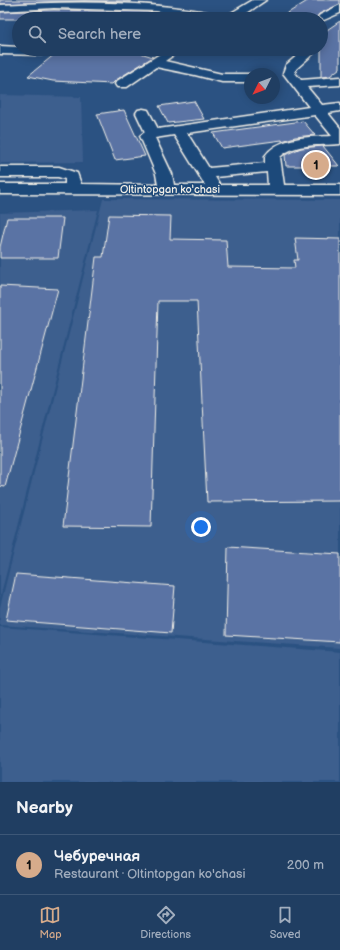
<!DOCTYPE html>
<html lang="en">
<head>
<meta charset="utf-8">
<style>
  :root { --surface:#203e62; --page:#284568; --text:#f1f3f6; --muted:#a2aebe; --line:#3d5777; --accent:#d6ab8b }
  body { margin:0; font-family:"Balsamiq Sans",sans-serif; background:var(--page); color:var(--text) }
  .compass { position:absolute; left:244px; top:68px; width:36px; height:36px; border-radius:50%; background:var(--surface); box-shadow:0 2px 10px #0003; rotate:228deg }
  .you { position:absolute; left:201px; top:527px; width:14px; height:14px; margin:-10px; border:3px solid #fff; border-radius:50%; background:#1a73e8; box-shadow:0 0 0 6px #1a73e833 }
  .badge { display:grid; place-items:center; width:26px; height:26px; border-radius:50%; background:var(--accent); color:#111; font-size:13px; font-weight:700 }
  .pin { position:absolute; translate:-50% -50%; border:2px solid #fff; box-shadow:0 1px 4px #0006 }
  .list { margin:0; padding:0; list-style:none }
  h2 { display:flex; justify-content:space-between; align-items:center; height:52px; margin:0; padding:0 16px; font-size:17px }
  h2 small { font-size:13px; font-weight:400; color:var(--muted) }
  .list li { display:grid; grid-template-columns:26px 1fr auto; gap:12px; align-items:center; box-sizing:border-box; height:60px; padding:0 16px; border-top:1px solid var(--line) }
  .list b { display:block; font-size:15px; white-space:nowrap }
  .list p { margin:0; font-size:13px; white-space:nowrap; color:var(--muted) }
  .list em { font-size:13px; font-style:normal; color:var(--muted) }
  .icon { flex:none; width:22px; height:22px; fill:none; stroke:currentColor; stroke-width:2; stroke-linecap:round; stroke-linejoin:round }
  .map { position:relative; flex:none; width:340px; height:782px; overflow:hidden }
  .search { position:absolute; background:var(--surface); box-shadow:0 2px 10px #0003; left:12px; right:12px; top:12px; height:44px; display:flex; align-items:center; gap:10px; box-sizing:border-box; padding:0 14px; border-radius:22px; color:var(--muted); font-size:15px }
  .sheet { height:112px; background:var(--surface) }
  nav { display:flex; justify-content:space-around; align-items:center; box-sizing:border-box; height:56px; border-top:1px solid var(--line); background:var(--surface); font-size:11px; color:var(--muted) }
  nav a { display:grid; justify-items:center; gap:2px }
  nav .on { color:var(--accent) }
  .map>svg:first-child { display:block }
  .built { fill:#3d5f8e }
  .building { fill:#5a73a4; stroke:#f4f1e8 }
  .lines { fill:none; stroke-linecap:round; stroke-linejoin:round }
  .minor-casing { stroke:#f4f1e8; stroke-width:3 }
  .minor { fill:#1f4a7a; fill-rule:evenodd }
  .labels { text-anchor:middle; stroke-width:3; stroke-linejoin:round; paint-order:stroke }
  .far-street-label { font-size:11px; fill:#f4f1e8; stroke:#1f4a7a }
</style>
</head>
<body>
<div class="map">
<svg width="340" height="782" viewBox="0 0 340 782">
  <rect width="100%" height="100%" fill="#2b5282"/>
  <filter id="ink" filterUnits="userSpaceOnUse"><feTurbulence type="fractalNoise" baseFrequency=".025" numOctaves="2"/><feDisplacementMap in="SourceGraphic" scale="8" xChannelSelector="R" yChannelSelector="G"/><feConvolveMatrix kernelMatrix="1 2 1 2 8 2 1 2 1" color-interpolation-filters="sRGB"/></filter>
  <g filter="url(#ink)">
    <g class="built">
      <path d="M0 95 81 97 83 162 0 163Z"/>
      <path d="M103 199 340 200V648L0 625V607Z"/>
      <path d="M98 210 0 598V213Z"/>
      <path d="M0 627 340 652V782H0Z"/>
    </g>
    <g class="building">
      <path d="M0 0H126L131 2 85 1 0 4Z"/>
      <path d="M309 0H340V4L319 14 317 17 319 19H278Z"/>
      <path d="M54 10 150 12 153 14 147 19H85L86 17 42 16V19H0V12Z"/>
      <path d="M340 21V68L330 76 321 77V34Z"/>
      <path d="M61 49H128L153 57 116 80 112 84 53 81 28 76Z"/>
      <path d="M194 101 204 119 168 123 159 106Z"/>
      <path d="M124 110 145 156 115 160 97 114Z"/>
      <path d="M303 121 315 135 295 137 282 141V140L222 148 213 133Z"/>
      <path d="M323 146 339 166H286L285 155 287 154 301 148Z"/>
      <path d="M109 215 171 216 170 239 226 240 228 267 295 268 294 260H298L295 238 340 239V501L207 502 197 301H158L151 527 63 526 96 257H103Z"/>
      <path d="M7 218H63L58 258H0V247Z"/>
      <path d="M0 286 58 289 5 487 0 486Z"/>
      <path d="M228 547 340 554V642L226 635Z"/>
      <path d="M16 574 175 586 171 633 6 620Z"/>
    </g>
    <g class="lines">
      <g class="minor-casing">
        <g id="minor">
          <path d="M253 0H266L238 19H202L156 11 54 8 0 11V5C74 1 154 0 226 16Z"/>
          <path d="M340 5V13L324 20 318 17 320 15Z"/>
          <path d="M0 46 19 47V49H46L47 51 45 54 41 55 0 54Z"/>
          <path d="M168 49H182L165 61 222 74H250V82H222L195 75 156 67 127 87H117L115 84 117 81Z"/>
          <path d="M294 49H308L313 54 296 69 295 73 301 80 340 77V85L307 87 322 105 340 103V111L328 113 340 128V144C320 146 296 142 280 157L284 185H340V195L0 194V184H65V179L58 177H0V167H59L77 173 81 184 158 185 156 174 140 136 145 132 136 113 138 110 143 109 148 110 158 129 309 107 283 73 286 65 299 54ZM315 115 332 136C310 137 279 136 265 156V163L209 168 187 133ZM174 135 205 185H174L172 174 155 138ZM267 172 268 185H220L215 177Z"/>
        </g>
      </g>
      <use href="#minor" class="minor"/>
    </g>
  </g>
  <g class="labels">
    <g class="far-street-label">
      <text x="170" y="193">Oltintopgan ko'chasi</text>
    </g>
  </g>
</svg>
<svg class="compass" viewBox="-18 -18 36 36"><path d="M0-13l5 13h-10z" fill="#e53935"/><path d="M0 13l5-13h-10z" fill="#a2aebe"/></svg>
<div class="you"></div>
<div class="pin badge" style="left:316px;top:165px">1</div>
<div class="search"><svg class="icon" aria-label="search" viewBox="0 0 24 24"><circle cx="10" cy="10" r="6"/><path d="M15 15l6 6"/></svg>Search here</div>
</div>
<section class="sheet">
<h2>Nearby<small></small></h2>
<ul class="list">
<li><span class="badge">1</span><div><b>Чебуречная</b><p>Restaurant · Oltintopgan ko'chasi</p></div><em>200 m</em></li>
</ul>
</section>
<nav>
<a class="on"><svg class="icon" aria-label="map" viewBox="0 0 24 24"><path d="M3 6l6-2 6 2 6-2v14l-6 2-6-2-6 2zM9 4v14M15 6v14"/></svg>Map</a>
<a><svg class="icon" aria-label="directions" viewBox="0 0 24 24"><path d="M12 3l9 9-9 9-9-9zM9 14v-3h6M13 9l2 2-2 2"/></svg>Directions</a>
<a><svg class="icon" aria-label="saved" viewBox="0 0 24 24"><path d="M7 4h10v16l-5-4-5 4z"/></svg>Saved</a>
</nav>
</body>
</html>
